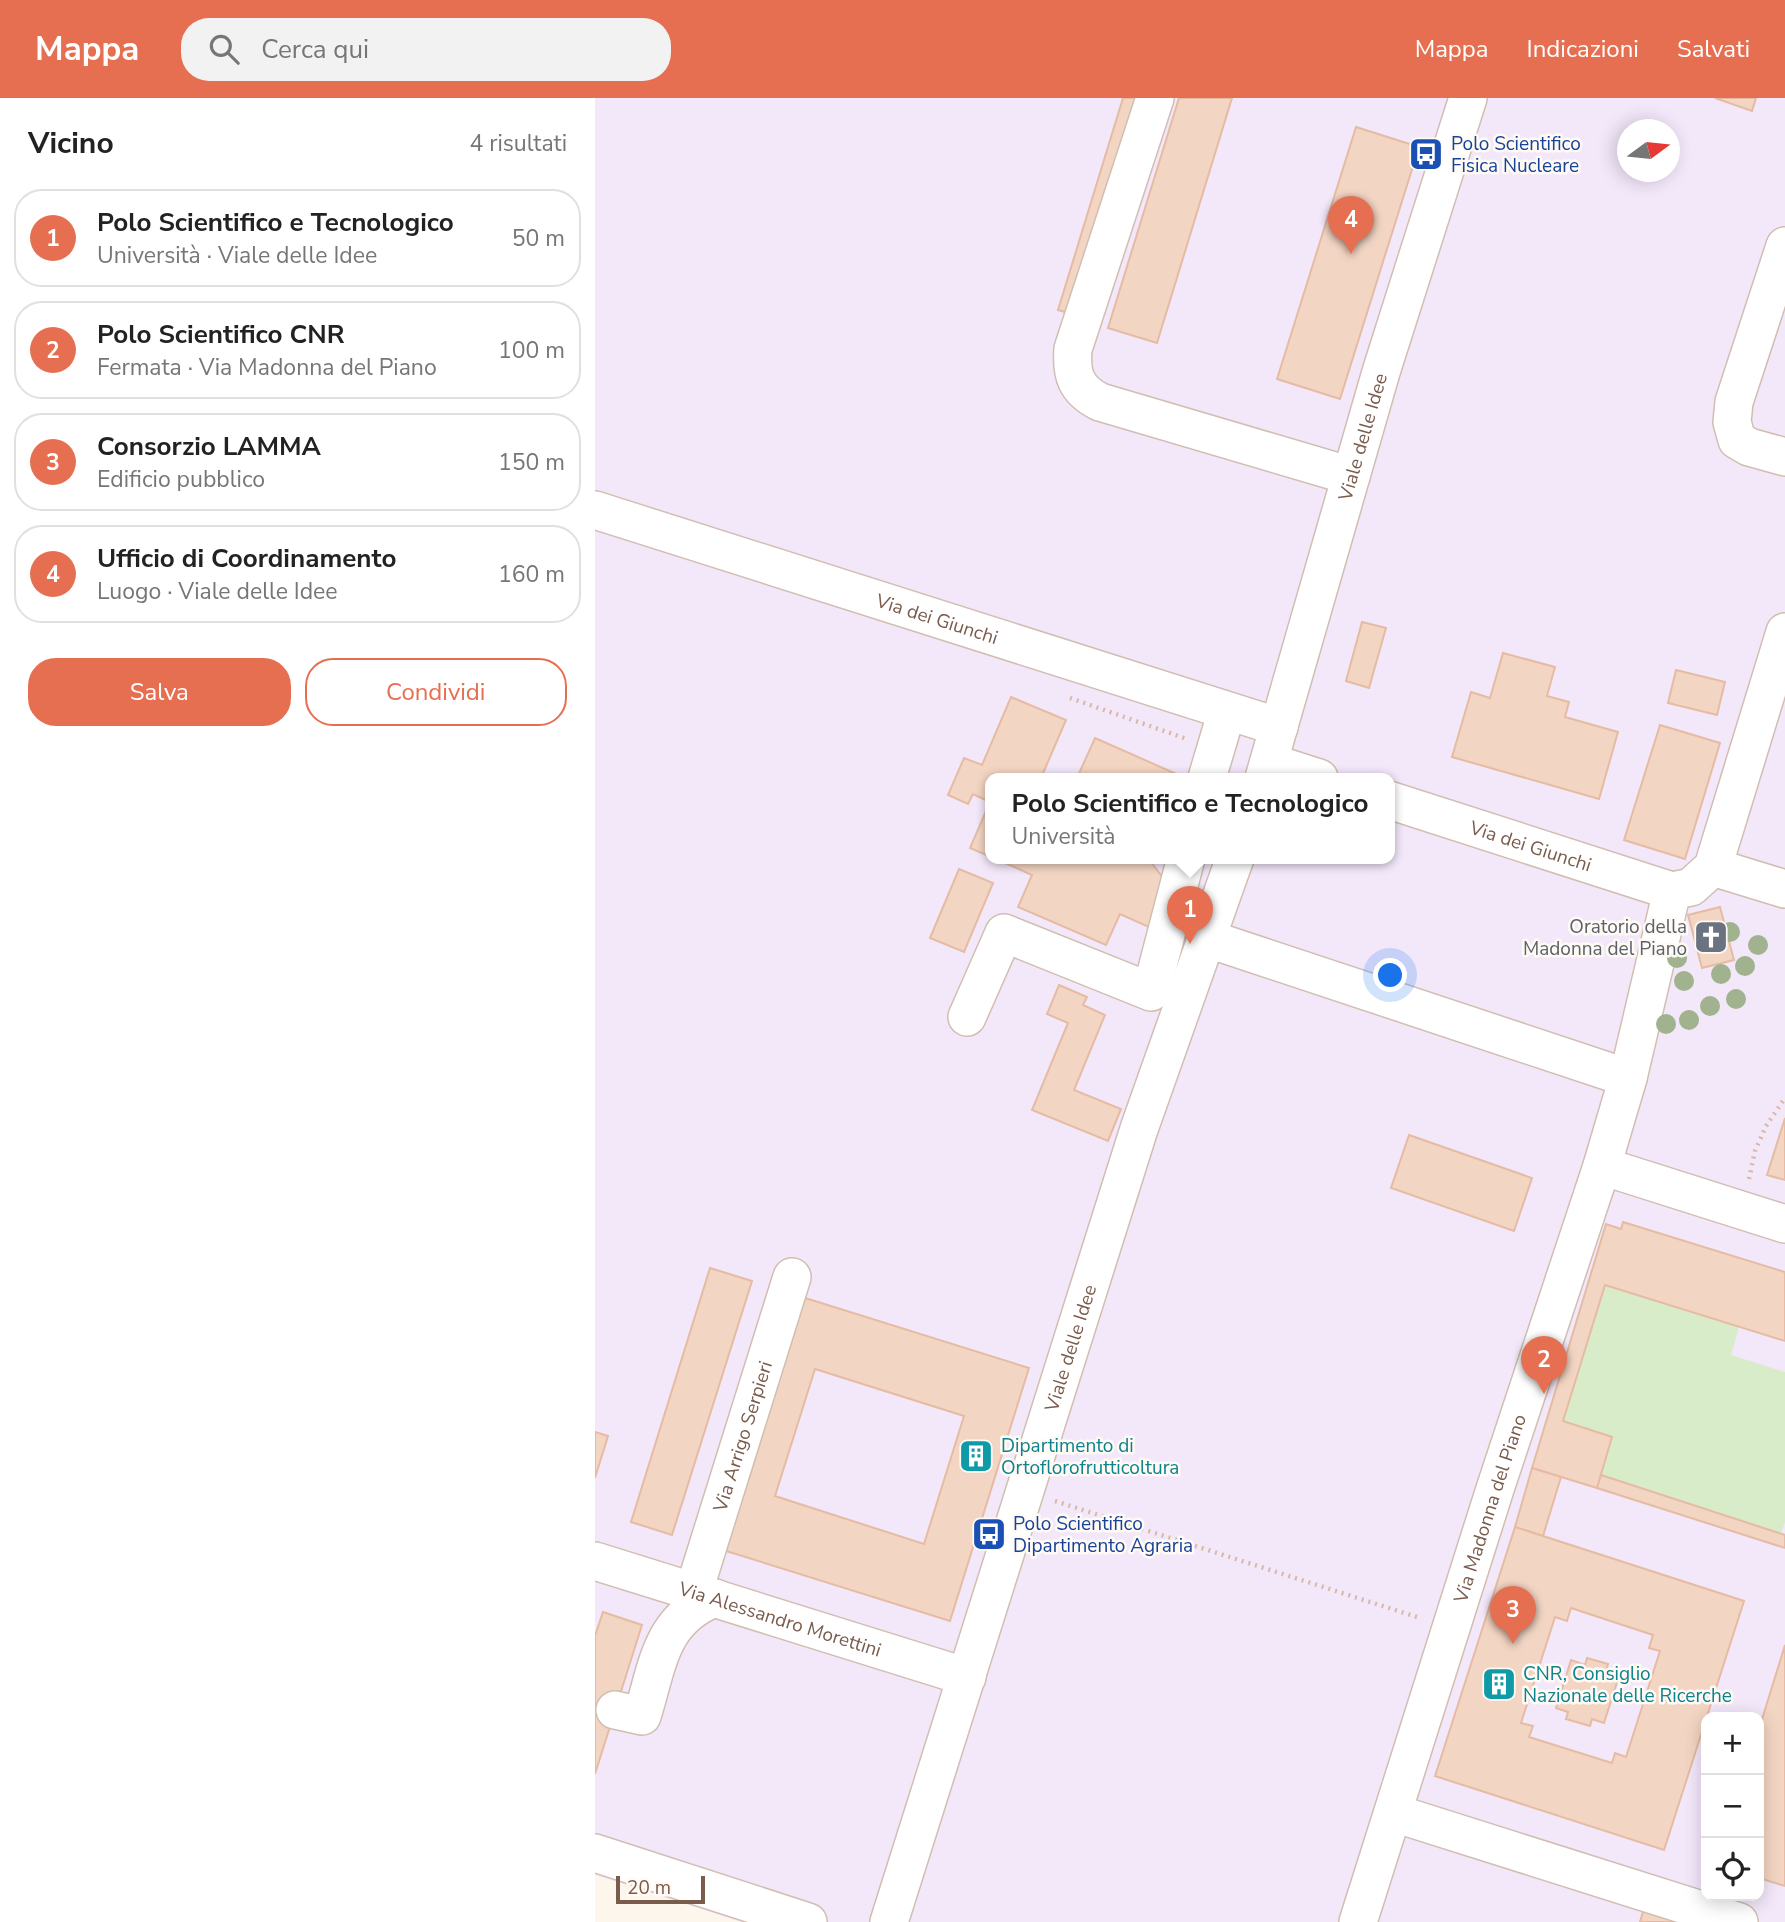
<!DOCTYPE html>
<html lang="it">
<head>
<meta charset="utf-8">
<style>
  :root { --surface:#fff; --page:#f2f2f2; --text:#222; --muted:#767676; --line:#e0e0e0; --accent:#e76f51 }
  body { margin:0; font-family:"Nunito Sans",sans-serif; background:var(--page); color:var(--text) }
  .controls { position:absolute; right:21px; bottom:21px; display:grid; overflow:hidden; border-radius:14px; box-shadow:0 4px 18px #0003 }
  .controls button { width:63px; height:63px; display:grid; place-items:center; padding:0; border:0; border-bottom:2px solid var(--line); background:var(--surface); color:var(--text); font:35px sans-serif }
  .compass { position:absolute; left:1022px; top:21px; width:63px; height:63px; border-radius:50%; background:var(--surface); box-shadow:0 4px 18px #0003; rotate:75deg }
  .scale { position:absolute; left:21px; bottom:18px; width:89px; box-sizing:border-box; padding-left:7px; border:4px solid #7a5c4d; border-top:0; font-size:19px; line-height:24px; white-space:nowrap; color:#7a5c4d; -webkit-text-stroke:5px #fffaf3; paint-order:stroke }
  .you { position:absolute; left:796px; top:878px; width:24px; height:24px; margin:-18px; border:5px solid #fff; border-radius:50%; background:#1a73e8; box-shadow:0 0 0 10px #1a73e833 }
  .badge { display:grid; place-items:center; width:46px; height:46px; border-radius:50%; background:var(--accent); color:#fff; font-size:23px; font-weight:700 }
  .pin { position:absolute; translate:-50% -58px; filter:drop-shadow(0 2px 4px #0008) }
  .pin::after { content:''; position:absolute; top:37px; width:24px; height:21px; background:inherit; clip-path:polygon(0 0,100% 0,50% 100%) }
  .popup { position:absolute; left:390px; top:675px; width:410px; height:91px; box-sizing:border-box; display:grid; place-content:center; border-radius:14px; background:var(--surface); filter:drop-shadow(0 2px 5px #0005); font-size:23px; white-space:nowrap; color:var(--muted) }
  .popup b { font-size:26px; color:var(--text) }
  .popup::after { content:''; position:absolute; left:50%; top:100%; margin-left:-14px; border:14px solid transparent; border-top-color:var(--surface) }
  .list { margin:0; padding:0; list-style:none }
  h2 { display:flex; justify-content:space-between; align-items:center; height:91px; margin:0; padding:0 28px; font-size:30px }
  h2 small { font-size:23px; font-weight:400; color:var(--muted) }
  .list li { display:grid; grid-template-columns:46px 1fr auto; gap:21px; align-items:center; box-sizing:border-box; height:98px; margin:0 14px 14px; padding:0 14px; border:2px solid var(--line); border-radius:28px }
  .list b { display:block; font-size:26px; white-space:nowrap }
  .list p { margin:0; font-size:23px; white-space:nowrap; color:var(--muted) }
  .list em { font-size:23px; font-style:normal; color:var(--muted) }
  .actions { display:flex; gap:14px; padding:21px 28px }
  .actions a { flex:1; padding:16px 0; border:2px solid var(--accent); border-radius:28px; text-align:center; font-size:24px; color:var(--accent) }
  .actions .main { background:var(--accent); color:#fff }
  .icon { flex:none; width:38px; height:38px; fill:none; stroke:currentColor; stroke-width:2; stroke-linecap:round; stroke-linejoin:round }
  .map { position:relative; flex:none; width:1190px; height:1824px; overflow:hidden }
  header { display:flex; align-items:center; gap:42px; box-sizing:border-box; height:98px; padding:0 35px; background:var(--accent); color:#fff }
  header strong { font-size:33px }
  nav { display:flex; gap:38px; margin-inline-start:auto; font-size:24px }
  .search { width:490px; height:63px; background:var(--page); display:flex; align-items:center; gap:18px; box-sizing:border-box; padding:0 24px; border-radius:28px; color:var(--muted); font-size:26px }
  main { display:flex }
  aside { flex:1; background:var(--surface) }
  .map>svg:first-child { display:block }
  .education { fill:#f3e8fa; fill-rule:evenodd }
  .green { fill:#d8ecc9 }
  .building { fill:#f3d5c3; stroke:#e6bba3; stroke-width:2; fill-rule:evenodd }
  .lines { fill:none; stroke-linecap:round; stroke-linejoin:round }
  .minor-casing { stroke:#d1beb0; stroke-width:40 }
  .path { stroke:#d9b8a5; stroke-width:4.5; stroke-dasharray:2 5; stroke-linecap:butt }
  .minor { stroke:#fff; stroke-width:37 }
  .tree { fill:#a0b28e }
  .labels { text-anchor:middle; stroke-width:5; stroke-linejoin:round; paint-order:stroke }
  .transit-label { font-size:19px; fill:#164399; stroke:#fffaf3; text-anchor:start }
  .street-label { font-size:19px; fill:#7a5c4d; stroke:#fffaf3 }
  .worship-label { font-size:19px; fill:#5b616d; stroke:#fffaf3; text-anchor:end }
  .culture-label { font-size:19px; fill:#0d838f; stroke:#fffaf3; text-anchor:start }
</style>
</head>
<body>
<header>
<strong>Mappa</strong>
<div class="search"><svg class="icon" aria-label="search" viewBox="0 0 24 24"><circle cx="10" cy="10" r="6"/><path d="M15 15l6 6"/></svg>Cerca qui</div>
<nav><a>Mappa</a><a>Indicazioni</a><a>Salvati</a></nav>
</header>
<main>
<aside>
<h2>Vicino<small>4 risultati</small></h2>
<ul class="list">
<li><span class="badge">1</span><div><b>Polo Scientifico e Tecnologico</b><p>Università · Viale delle Idee</p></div><em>50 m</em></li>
<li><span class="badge">2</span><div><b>Polo Scientifico CNR</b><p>Fermata · Via Madonna del Piano</p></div><em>100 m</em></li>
<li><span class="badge">3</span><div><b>Consorzio LAMMA</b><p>Edificio pubblico</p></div><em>150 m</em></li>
<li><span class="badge">4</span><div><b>Ufficio di Coordinamento</b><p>Luogo · Viale delle Idee</p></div><em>160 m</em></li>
</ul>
<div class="actions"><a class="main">Salva</a><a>Condividi</a></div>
</aside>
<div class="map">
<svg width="1190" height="1824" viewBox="0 0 1190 1824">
  <rect width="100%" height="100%" fill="#fdf6ec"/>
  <path class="education" d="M0 0H1190V1824H146L0 1777ZM1032 32H1074V74H1032ZM396 680H794V760H396ZM1111 1619H1164V1798H1111Z"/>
  <path class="green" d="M1010 1187 1144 1229 1136 1257 1190 1274V1424L1186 1436 1006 1377 1017 1339 968 1323Z"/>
  <g class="building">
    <path d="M528 0H547L480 217 463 212Z"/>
    <path d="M584 0H637L562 245 513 230Z"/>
    <path d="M1120 0H1161L1157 13Z"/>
    <path d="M761 29 824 49 745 301 682 281Z"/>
    <path d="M767 524 791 530 774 590 751 583Z"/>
    <path d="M908 555 960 569 952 598 974 604 970 619 1023 634 1004 701 857 659 876 594 895 600Z"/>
    <path d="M1081 572 1130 584 1122 617 1073 605Z"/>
    <path d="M416 599 471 622 446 680H396V759L375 750 395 704 378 696 373 706 353 697 369 660 387 667Z"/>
    <path d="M1065 627 1125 645 1090 761 1029 742Z"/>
    <path d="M500 640 586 678 585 680H482Z"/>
    <path d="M399 760H553L574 788 556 830 525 816 511 847 423 809 437 777Z"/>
    <path d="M364 771 398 785 369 854 335 840Z"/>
    <path d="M1125 809 1139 862 1107 870 1093 817Z"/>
    <path d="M464 887 492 899 488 907 510 917 479 992 526 1011 513 1043 437 1012 473 925 452 916Z"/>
    <path d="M1190 1020V1082L1172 1077Z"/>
    <path d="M814 1037 937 1080 919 1133 796 1090Z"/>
    <path d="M1028 1124 1190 1174V1243L1010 1187 968 1323 1017 1339 1002 1390 937 1370 1011 1126 1026 1131Z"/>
    <path d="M115 1170 157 1183 77 1437 36 1424Z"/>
    <path d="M207 1199 434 1270 355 1523 128 1452ZM220 1271 369 1318 329 1446 180 1398Z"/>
    <path d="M0 1334 13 1338 0 1380Z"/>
    <path d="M937 1370 966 1379 948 1438 920 1429Z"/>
    <path d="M1006 1377 1190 1437V1450L1002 1390Z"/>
    <path d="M920 1429 1149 1503 1069 1752 840 1678ZM976 1510 1058 1537 1054 1550 1065 1553 1031 1659 1020 1655 1017 1665 934 1639 938 1628 926 1625 960 1519 972 1523Z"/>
    <path d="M8 1514 47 1527 0 1676V1538Z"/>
    <path d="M1190 1547V1788L1164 1780V1631Z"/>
    <path d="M992 1560 1013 1566 1011 1574 1024 1578 1009 1625 997 1621 995 1628 971 1621 973 1614 961 1610 976 1562 990 1567Z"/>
    <path d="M1049 1810 1093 1824H1045Z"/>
  </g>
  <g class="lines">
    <g class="minor-casing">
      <g id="minor">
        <path d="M560 0 478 251C476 277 481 292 505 304L756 378"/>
        <path d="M1190 148 1139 304 1137 324 1142 342 1154 349 1190 359"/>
        <path id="s1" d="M0 412 684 629"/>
        <path d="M674 664 724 680"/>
        <path d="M612 680 632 613"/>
        <path id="s2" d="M669 680 786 274 873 0"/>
        <path id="s3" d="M794 702 1077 793"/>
        <path d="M1118 769 1190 791"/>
        <path d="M1077 793 1096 789 1118 769 1190 534"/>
        <path d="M611 840 1033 980"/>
        <path d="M372 919 409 835 556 894 591 760"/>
        <path d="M1007 1068 1190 1126"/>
        <path id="s4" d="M0 1463 372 1579"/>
        <path id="s5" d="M108 1496 102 1483 197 1179"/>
        <path d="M20 1612 47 1618C63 1567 65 1521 120 1500"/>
        <path d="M799 1715 1144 1824"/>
        <path d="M0 1755 213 1824"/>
        <path id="s6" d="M294 1824 544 1031 640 760"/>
        <path id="s7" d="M763 1824 900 1391 1007 1068 1033 980 1077 793"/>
      </g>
    </g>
    <g class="path">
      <path d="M475 600 592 641"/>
      <path d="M1154 1081 1160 1053 1171 1028 1190 1000"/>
      <path d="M460 1403 825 1520"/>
    </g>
    <use href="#minor" class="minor"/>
  </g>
  <g class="tree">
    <circle cx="1135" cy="834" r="10"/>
    <circle cx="1163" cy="847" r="10"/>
    <circle cx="1082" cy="860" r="10"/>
    <circle cx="1150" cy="868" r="10"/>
    <circle cx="1126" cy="876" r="10"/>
    <circle cx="1089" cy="883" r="10"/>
    <circle cx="1141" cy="901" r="10"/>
    <circle cx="1115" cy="908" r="10"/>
    <circle cx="1094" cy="922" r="10"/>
    <circle cx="1071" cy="926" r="10"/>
  </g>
  <defs>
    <g id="bus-square" transform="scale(1.75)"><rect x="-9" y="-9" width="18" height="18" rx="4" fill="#1a4fb4" stroke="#fffaf3"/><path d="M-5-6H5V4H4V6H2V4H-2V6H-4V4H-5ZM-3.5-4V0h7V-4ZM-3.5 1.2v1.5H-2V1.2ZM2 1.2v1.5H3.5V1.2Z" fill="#fff"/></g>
    <g id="church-square" transform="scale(1.75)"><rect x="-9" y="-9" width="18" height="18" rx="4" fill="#6b7280" stroke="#fffaf3"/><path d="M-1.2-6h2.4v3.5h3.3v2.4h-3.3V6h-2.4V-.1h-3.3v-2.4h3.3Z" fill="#fff"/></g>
    <g id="building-square" transform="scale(1.75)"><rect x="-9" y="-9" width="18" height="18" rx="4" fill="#0f9aa8" stroke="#fffaf3"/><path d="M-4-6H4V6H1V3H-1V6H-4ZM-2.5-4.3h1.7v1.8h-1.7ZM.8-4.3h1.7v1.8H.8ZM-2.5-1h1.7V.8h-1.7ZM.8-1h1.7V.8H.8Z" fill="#fff"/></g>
  </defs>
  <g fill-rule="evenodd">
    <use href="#bus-square" x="831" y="56"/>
    <use href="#church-square" x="1116" y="839"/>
    <use href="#building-square" x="381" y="1358"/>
    <use href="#bus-square" x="394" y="1436"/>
    <use href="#building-square" x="904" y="1586"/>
  </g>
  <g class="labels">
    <g class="transit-label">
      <text x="856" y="52">Polo Scientifico<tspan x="856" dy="22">Fisica Nucleare</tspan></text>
      <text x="418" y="1432">Polo Scientifico<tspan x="418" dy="22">Dipartimento Agraria</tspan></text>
    </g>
    <g class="street-label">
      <text dy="7" stroke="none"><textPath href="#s2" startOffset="355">Viale delle Idee</textPath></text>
      <text dy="7" stroke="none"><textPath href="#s1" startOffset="359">Via dei Giunchi</textPath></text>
      <text dy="7" stroke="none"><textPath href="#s3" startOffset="149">Via dei Giunchi</textPath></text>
      <text dy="7" stroke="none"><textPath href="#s6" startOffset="602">Viale delle Idee</textPath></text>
      <text dy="7" stroke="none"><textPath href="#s5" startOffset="166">Via Arrigo Serpieri</textPath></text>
      <text dy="7" stroke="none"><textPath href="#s7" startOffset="434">Via Madonna del Piano</textPath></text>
      <text dy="7" stroke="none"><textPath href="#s4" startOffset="194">Via Alessandro Morettini</textPath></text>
    </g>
    <g class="worship-label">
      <text x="1092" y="835">Oratorio della<tspan x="1092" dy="22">Madonna del Piano</tspan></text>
    </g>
    <g class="culture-label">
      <text x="406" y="1354">Dipartimento di<tspan x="406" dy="22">Ortoflorofrutticoltura</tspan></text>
      <text x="928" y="1582">CNR, Consiglio<tspan x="928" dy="22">Nazionale delle Ricerche</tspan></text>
    </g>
  </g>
</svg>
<div class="controls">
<button>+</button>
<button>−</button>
<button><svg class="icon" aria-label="locate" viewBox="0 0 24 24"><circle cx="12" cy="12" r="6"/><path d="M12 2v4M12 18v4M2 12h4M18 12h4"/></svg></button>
</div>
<svg class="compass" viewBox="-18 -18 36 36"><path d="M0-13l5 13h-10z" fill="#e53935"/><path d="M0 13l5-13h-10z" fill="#767676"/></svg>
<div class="scale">20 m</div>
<div class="you"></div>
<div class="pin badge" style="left:595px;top:846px">1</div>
<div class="popup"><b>Polo Scientifico e Tecnologico</b>Università</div>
<div class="pin badge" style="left:949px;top:1296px">2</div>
<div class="pin badge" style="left:918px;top:1546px">3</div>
<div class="pin badge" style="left:756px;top:156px">4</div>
</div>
</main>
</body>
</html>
